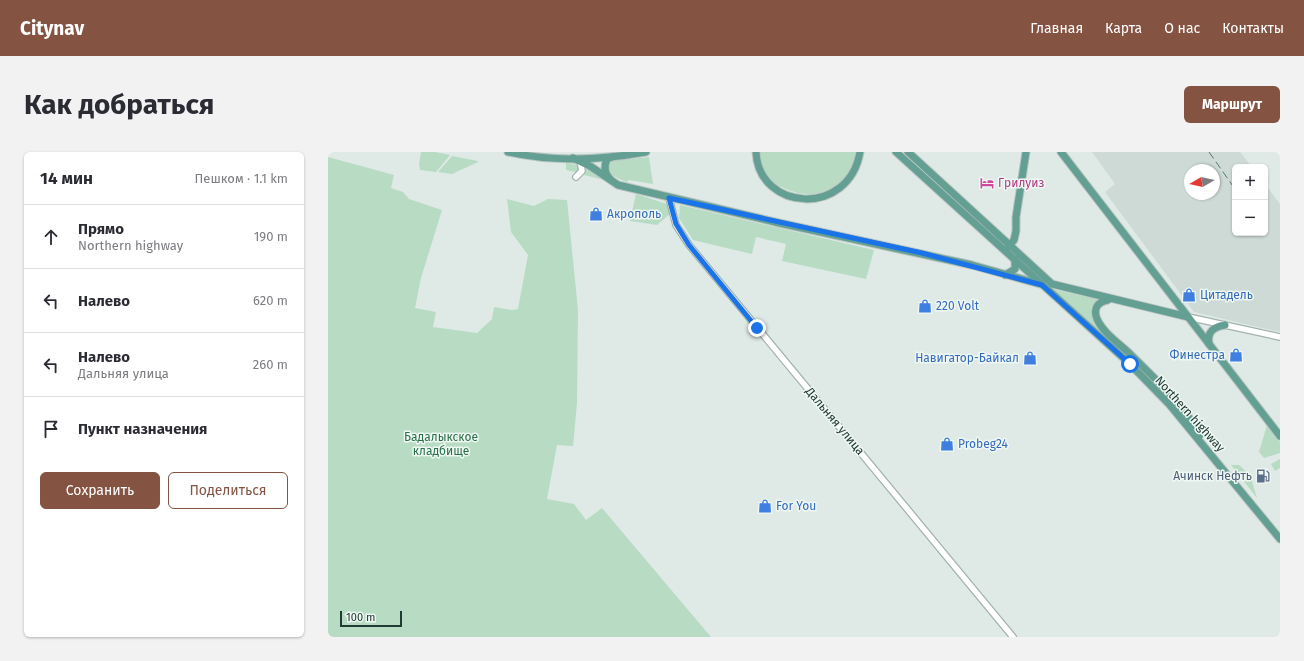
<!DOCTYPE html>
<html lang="ru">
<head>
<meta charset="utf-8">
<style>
  :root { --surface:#fff; --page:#f2f2f3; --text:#2b2b33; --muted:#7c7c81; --line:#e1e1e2; --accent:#855342 }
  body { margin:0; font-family:"Fira Sans",sans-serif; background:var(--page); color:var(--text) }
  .controls { position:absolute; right:12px; top:12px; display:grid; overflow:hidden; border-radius:6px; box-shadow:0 1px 3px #0004 }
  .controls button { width:36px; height:36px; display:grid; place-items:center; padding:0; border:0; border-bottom:1px solid var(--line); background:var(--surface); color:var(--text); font:20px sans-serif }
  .compass { position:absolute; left:856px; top:12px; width:36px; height:36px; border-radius:50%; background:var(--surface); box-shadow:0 1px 3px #0004; rotate:261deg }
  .scale { position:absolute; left:12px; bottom:10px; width:62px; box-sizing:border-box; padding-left:4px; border:2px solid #203a34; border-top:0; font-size:11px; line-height:14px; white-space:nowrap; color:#203a34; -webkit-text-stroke:3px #eff7f3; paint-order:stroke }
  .stop { position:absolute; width:12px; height:12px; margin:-9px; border:3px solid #1a73e8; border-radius:50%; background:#fff }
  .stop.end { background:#1a73e8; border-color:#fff; box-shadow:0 1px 4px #0008 }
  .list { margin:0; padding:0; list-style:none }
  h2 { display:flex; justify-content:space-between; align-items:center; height:52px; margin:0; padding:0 16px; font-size:17px }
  h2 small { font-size:13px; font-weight:400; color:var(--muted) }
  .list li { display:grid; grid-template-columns:26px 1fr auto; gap:12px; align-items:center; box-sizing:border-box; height:64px; padding:0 16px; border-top:1px solid var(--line) }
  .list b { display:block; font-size:15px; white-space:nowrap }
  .list p { margin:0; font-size:13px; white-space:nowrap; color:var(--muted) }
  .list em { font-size:13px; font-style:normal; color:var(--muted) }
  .actions { display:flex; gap:8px; padding:12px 16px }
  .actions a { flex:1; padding:9px 0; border:1px solid var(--accent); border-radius:6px; text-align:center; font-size:14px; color:var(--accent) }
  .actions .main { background:var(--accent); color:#fff }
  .icon { flex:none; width:22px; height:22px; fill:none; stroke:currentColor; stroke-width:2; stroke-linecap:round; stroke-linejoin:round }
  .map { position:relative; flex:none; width:952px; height:485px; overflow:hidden; border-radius:6px }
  header { display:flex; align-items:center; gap:24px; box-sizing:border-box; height:56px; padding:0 20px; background:var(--accent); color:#fff }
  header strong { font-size:19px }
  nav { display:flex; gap:22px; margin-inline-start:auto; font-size:14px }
  .intro { display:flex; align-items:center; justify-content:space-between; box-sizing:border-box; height:96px; padding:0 24px }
  h1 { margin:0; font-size:28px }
  .button { padding:10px 18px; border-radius:6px; background:var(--accent); color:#fff; font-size:14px; font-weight:700 }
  main { display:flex; gap:24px; padding:0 24px }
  aside { flex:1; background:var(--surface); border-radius:6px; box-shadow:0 1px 3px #0004 }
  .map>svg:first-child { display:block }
  .built { fill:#cddad5; fill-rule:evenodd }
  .green { fill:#b7dcc3 }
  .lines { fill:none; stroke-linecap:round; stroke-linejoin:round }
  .minor-casing { stroke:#a2b2ad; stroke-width:8 }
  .major-casing { stroke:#bcc4c2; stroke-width:9 }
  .minor { stroke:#fff; stroke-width:5.5 }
  .major { stroke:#63a093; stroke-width:7 }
  .rail { stroke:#5a7670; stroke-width:1; stroke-dasharray:8 4; stroke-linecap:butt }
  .route { stroke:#1a73e8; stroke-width:5 }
  .labels { text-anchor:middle; stroke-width:3; stroke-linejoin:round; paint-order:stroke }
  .hotel-label { font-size:12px; fill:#b23c85; stroke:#eff7f3; text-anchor:start }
  .shop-label { font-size:12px; fill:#366cbe; stroke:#eff7f3; text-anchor:start }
  .street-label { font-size:12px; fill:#203a34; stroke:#eff7f3 }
  .park-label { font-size:12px; fill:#2a7149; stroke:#eff7f3 }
  .service-label { font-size:12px; fill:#4e5e75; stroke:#eff7f3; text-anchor:end }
</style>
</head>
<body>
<header>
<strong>Citynav</strong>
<nav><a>Главная</a><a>Карта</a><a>О нас</a><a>Контакты</a></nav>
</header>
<div class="intro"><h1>Как добраться</h1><a class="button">Маршрут</a></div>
<main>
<aside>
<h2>14 мин<small>Пешком · 1.1 km</small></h2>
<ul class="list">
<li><svg class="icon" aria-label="ahead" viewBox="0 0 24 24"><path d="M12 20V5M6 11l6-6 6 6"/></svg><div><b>Прямо</b><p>Northern highway</p></div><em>190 m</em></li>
<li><svg class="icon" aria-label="left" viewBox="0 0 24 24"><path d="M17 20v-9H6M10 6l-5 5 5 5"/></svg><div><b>Налево</b></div><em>620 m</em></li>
<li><svg class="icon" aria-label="left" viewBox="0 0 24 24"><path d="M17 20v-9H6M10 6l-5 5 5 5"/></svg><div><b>Налево</b><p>Дальняя улица</p></div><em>260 m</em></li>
<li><svg class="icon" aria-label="arrive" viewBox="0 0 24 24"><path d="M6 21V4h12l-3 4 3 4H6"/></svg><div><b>Пункт назначения</b></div></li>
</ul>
<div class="actions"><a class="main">Сохранить</a><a>Поделиться</a></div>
</aside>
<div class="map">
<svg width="952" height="485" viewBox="0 0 952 485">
  <rect width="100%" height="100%" fill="#dfeae6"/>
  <path class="built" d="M764 0H912L924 15H907V81H937V32L952 52V180L866 160 777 40 787 32ZM862 18H886V42H862Z"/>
  <g class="green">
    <path d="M93 0H107L122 3 108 20 92 18 91 12Z"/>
    <path d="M430 0H528C522 36 490 51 458 37 449 33 439 28 435 18 432 13 432 6 430 0Z"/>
    <path d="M124 4 150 9V10L124 22 110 20Z"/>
    <path d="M0 5 66 23 63 36 75 40 81 47 114 58 93 126 87 156 108 160 105 175 149 181 164 167 166 155 184 158 190 157 200 103 183 80 179 47 206 54 220 47 239 48 250 158 249 251 245 294 229 293 219 347 246 352 258 368 274 356 383 485H0Z"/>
    <path d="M321 5 325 32 301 28 299 30C289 26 275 22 283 9Z"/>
    <path d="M238 11 250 13 251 18 248 20 238 18Z"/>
    <path d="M258 16H259L276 28 256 23 258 20Z"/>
    <path d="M308 42 339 52 342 62 329 73 302 69Z"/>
    <path d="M352 53 546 98 538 127 454 109 458 92 428 85 424 102 365 88 351 66Z"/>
    <path d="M724 137 769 147 763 156 766 168 770 178Z"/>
    <path d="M939 273 952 290V301L936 306 931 300Z"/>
    <path d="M952 307V316L947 319 943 312Z"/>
    <path d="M903 313H911L922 323 929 346Z"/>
  </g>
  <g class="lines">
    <g class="minor-casing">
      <g id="minor">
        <path d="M248 25 254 19 252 9"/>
        <path d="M341 46 348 73 361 93 685 485"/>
        <path d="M860 165 952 185"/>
      </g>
    </g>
    <g class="major-casing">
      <g id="major">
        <path d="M180 0C224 10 273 8 318 0"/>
        <path d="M428 0C431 60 521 65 532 0"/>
        <path d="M568 0 802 212 841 252 952 387"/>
        <path d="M580 0 724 132 860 165"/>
        <path d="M733 0 952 284"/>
        <path d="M245 6 262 14 290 33 451 71 644 113 712 132"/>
        <path d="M282 27C276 21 276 14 279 7L284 5"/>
        <path d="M680 95 686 88 688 79V65L698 0"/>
        <path d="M677 123 687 117V107"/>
        <path d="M780 148C769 150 765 157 769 167 775 181 792 192 803 203 827 227 856 253 872 283"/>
        <path d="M881 192C879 180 885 175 897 173"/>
      </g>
    </g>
    <use href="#minor" class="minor"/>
    <use href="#major" class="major"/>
    <path class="rail" d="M881 0 907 37"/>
  </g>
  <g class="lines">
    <path class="route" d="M429 176 361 93 348 72 341 46 594 101 714 133 802 212"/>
  </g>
  <defs>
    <g id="hotel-bare" transform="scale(1.08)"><path d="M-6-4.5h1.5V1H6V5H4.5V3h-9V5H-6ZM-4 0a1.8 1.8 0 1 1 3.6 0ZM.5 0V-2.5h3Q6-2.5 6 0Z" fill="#d1479c" stroke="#eff7f3" stroke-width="2.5" paint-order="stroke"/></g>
    <g id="shop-bare" transform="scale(1.08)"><path d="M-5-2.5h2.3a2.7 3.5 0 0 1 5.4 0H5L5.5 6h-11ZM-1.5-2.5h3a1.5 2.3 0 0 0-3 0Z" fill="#3f7fe0" stroke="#eff7f3" stroke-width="2.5" paint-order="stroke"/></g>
    <g id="fuel-bare" transform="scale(1.08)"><path d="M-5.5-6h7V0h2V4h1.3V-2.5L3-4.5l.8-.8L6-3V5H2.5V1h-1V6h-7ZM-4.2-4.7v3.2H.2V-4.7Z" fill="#5c6f8a" stroke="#eff7f3" stroke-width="2.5" paint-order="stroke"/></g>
  </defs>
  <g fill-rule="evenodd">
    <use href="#hotel-bare" x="659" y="31"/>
    <use href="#shop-bare" x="268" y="62"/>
    <use href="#shop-bare" x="861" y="143"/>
    <use href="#shop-bare" x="597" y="154"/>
    <use href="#shop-bare" x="908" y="203"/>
    <use href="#shop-bare" x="702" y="206"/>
    <use href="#shop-bare" x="619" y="292"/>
    <use href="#fuel-bare" x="935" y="324"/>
    <use href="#shop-bare" x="437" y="354"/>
  </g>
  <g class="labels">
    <g class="hotel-label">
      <text x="670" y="35">Грилуиз</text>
    </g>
    <g class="shop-label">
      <text x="279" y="66">Акрополь</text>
      <text x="872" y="147">Цитадель</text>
      <text x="608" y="158">220 Volt</text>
      <text x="897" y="207" text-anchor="end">Финестра</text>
      <text x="691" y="210" text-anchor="end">Навигатор-Байкал</text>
      <text x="630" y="296">Probeg24</text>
      <text x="448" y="358">For You</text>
    </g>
    <g class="street-label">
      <text transform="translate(862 262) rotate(48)" y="4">Northern highway</text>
      <text transform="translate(507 269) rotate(50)" y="4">Дальняя улица</text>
    </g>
    <g class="park-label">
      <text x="113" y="289">Бадалыкское<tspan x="113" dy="14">кладбище</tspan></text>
    </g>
    <g class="service-label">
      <text x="924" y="328">Ачинск Нефть</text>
    </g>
  </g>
</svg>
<div class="controls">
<button>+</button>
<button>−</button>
</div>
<svg class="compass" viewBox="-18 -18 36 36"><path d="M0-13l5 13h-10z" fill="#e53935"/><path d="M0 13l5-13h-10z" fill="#7c7c81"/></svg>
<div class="scale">100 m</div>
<div class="stop" style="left:802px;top:212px"></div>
<div class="stop end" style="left:429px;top:176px"></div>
</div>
</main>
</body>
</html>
